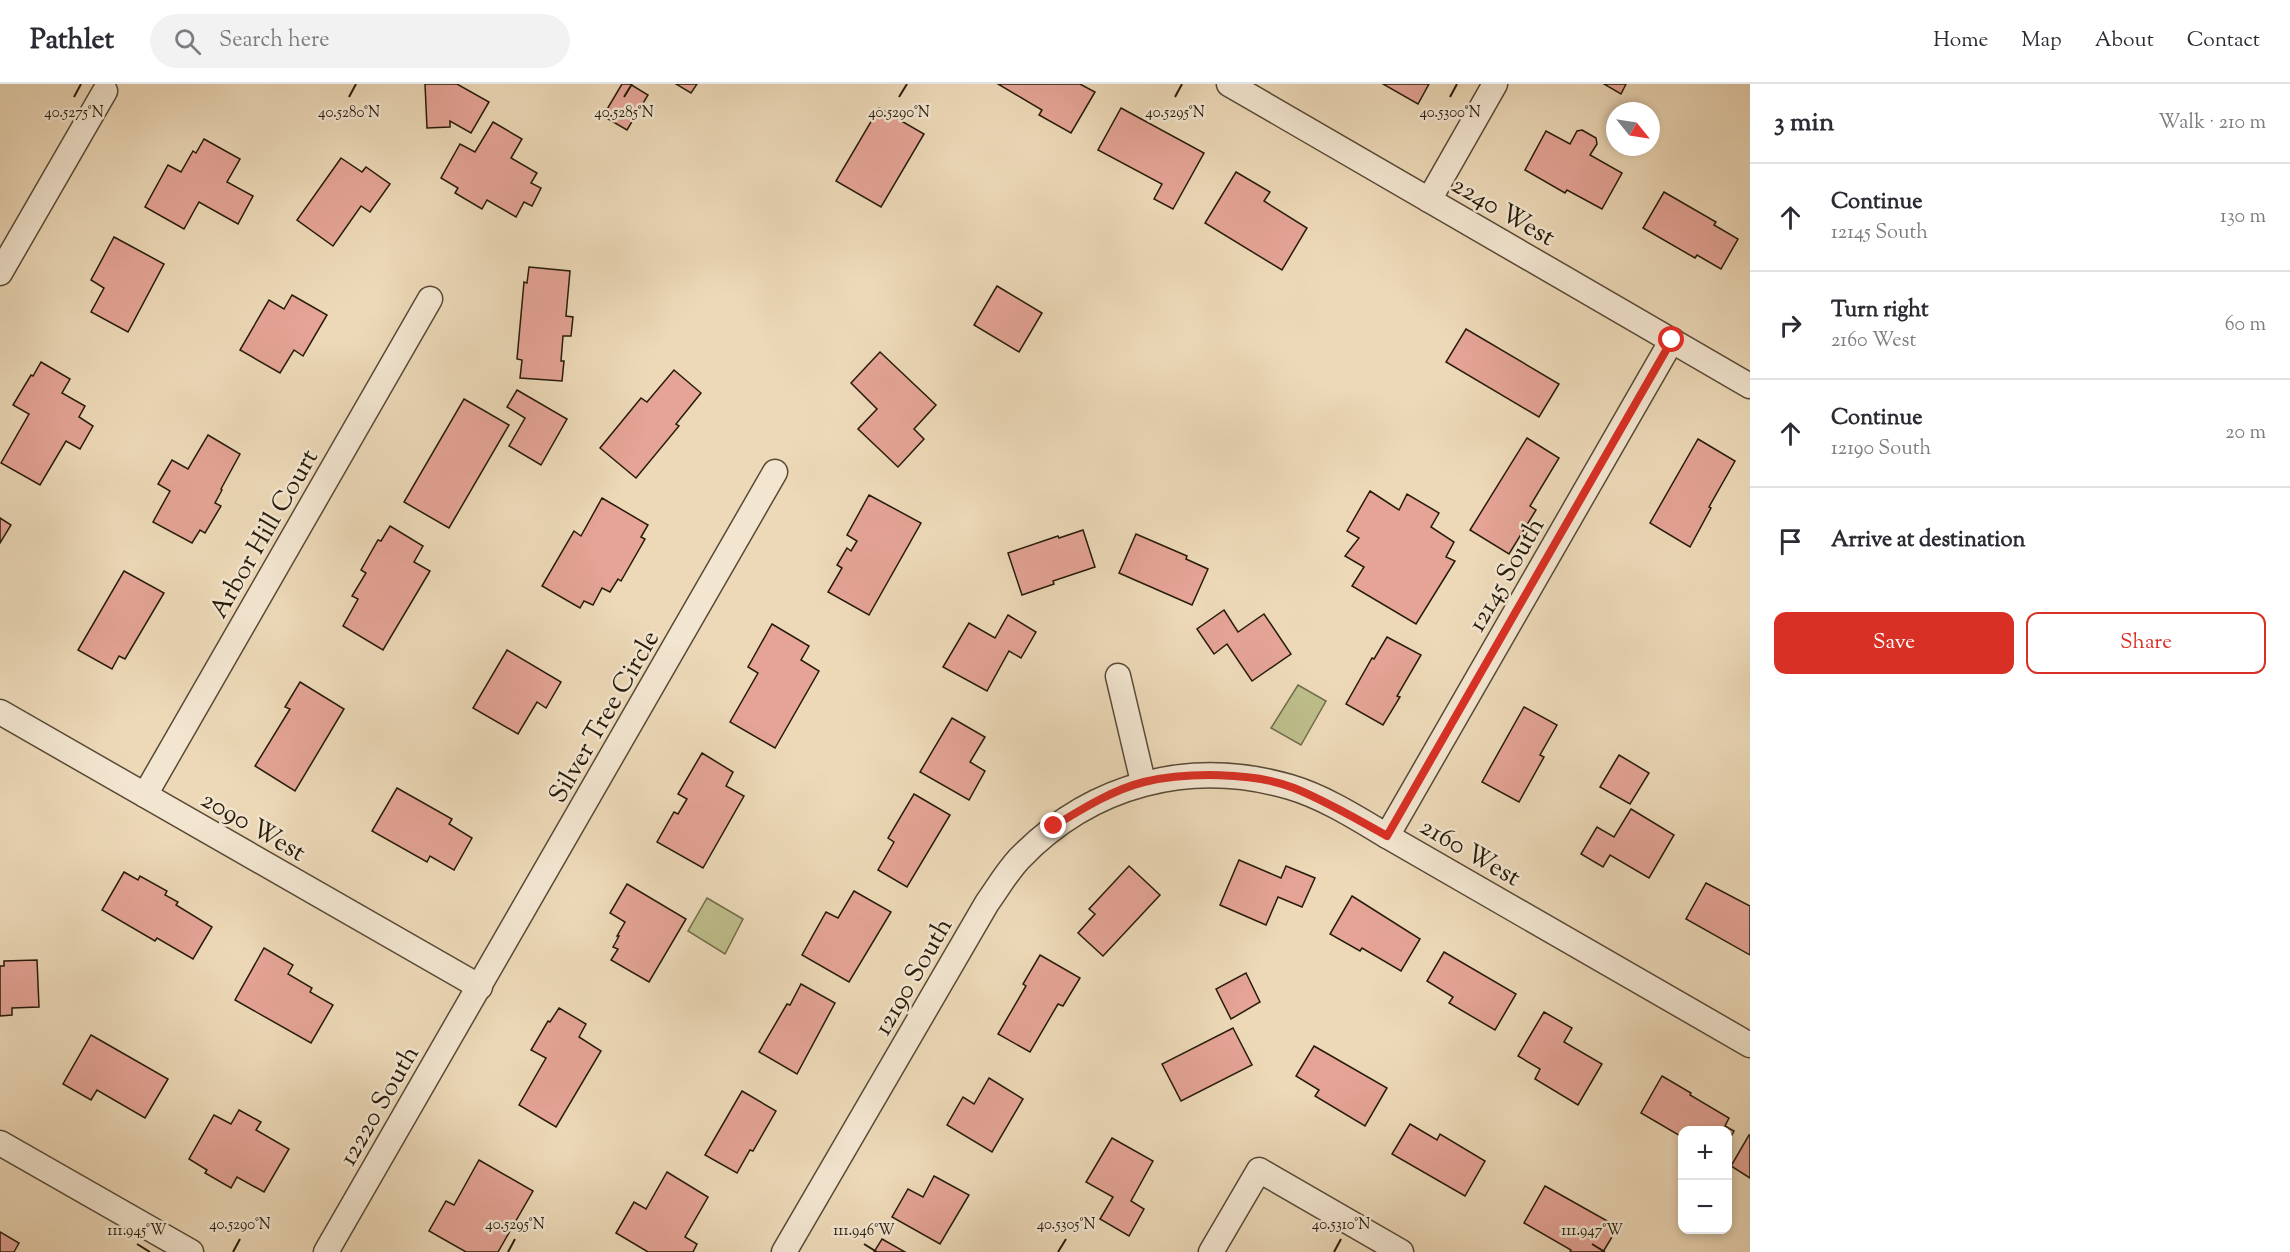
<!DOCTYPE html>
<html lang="en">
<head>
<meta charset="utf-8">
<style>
  :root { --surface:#fff; --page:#f2f2f3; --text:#2b2b33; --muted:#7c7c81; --line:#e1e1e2; --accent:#d93025 }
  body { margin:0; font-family:"Sorts Mill Goudy",serif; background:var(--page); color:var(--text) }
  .controls { position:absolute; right:18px; bottom:18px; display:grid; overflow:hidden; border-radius:12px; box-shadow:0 3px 9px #0003 }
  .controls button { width:54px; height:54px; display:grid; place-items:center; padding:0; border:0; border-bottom:2px solid var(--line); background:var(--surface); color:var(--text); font:30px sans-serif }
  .compass { position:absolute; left:1606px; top:18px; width:54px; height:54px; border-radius:50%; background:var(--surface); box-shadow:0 3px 9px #0003; rotate:120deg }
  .stop { position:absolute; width:18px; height:18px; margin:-14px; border:4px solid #d93025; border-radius:50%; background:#fff }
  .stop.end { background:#d93025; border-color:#fff; box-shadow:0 2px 6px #0008 }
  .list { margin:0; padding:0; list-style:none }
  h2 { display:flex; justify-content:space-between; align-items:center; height:78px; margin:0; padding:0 24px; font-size:26px }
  h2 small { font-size:20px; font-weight:400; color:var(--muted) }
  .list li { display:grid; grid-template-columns:39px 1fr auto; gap:18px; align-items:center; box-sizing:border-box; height:108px; padding:0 24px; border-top:2px solid var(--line) }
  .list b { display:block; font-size:22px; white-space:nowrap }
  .list p { margin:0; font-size:20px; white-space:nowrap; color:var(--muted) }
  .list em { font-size:20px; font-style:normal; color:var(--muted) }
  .actions { display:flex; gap:12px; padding:18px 24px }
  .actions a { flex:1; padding:14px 0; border:2px solid var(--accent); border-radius:12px; text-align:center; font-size:21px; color:var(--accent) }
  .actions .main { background:var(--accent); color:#fff }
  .icon { flex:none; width:33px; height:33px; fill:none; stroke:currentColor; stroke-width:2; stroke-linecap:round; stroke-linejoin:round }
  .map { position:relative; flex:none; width:1750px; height:1168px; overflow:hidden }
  header { display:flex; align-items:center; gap:36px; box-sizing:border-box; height:84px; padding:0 30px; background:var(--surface); border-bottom:2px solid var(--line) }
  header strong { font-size:28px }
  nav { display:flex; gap:33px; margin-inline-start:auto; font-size:21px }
  .search { width:420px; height:54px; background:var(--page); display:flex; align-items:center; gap:15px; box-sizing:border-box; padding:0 21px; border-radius:33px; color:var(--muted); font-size:22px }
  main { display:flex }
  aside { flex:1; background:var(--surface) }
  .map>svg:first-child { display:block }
  .green { fill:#bdbe8b; stroke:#726c4a; stroke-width:1.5 }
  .building { fill:#e5a496; stroke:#261b0a; stroke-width:1.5 }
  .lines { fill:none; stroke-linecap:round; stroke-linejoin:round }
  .street-casing { stroke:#584a36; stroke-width:27 }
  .street { stroke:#f3e6d1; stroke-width:24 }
  .route { stroke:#d93025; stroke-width:8 }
  .ticks { fill:none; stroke:#261b0a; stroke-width:2 }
  .labels { text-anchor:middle; stroke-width:5; stroke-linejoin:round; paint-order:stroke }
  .street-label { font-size:26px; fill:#261b0a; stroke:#f3e6d1 }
  .ticks-label { font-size:15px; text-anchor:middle; fill:#261b0a; stroke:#f3e6d1; stroke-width:5; stroke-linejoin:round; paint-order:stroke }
</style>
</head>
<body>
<header>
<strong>Pathlet</strong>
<div class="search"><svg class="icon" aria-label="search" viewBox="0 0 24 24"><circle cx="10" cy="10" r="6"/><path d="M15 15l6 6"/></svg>Search here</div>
<nav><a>Home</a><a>Map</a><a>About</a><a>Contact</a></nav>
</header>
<main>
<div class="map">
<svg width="1750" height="1168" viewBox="0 0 1750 1168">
  <rect width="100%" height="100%" fill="#edd9b8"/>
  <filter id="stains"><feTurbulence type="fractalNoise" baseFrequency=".00333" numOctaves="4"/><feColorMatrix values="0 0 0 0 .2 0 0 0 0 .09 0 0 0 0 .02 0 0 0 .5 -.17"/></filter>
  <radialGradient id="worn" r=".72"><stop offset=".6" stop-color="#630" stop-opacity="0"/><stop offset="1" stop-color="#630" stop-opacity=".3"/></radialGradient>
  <g class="green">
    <path d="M1298 601 1326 617 1301 661 1271 644Z"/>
    <path d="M707 814 743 835 725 870 688 847Z"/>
  </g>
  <g class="building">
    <path d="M425 0H457L489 18 471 49 450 37V43L427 44Z"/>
    <path d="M622 0H630L648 11 627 46 603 32Z"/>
    <path d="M676 0H697L691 9Z"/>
    <path d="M998 0H1080L1095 8 1071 49 1039 31 1042 26Z"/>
    <path d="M1383 0H1429L1418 20Z"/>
    <path d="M1604 0H1626L1621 10Z"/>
    <path d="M879 24 924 50 881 123 836 97Z"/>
    <path d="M1121 24 1204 69 1173 125 1154 115 1162 100 1098 66Z"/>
    <path d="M493 38 522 55 511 74 537 89 531 99 541 104 532 122 524 118 516 133 487 116 482 125 455 109 458 104 441 94 460 60 475 68Z"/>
    <path d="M1582 46 1596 54 1597 60 1590 71 1622 89 1602 125 1567 106 1565 109 1525 86 1546 47 1570 60 1577 47Z"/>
    <path d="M204 55 240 75 227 98 253 112 238 140 199 118 184 145 145 123 168 81 181 88 193 67 196 69Z"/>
    <path d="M341 74 362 88 366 83 390 100 370 128 361 122 333 162 297 136Z"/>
    <path d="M1236 88 1270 108 1264 117 1307 144 1282 186 1205 139Z"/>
    <path d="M1664 108 1716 138 1714 141 1738 155 1721 185 1697 171 1695 174 1643 144Z"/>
    <path d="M114 153 164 180 128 248 91 228 104 204 91 196Z"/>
    <path d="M529 183 570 187 566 232 573 233 571 252H563L561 277H564L562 297 520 294 522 276 517 275 524 198 527 199Z"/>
    <path d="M997 202 1042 229 1019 268 974 241Z"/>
    <path d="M292 211 327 231 303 272 294 266 280 289 240 266 269 216 284 225Z"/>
    <path d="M1466 245 1559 300 1539 333 1446 278Z"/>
    <path d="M880 268 936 321 914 345 924 355 898 383 858 345 877 325 851 299Z"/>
    <path d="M41 278 70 295 62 309 85 322 79 333 93 342 80 365 66 357 40 401 1 379 29 330 13 321 31 291 33 292Z"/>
    <path d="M674 286 701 309 676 340 679 342 636 394 600 364 641 314 647 318Z"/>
    <path d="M517 306 567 335 541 381 509 362 525 334 507 323Z"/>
    <path d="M464 315 509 341 449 444 404 418Z"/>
    <path d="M208 351 240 370 221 405 222 406 215 419 221 422 205 449 200 446 192 459 153 438 170 407 158 400 172 376 188 385Z"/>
    <path d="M1527 354 1559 374 1530 422 1536 426 1509 470 1470 446Z"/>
    <path d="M1698 355 1735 377 1709 423 1711 424 1690 463 1650 439Z"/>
    <path d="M1370 407 1399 426 1407 410 1439 429 1431 443 1454 458 1446 473 1455 477 1416 540 1352 502 1364 483 1345 472 1359 454 1347 447Z"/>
    <path d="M869 411 921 439 869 531 828 508 842 484 837 481 847 464 851 467 857 457 847 451Z"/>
    <path d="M602 414 648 441 641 453 645 455 621 497 618 495 610 508 602 504 593 521 584 517 580 524 542 502 574 447 581 452Z"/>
    <path d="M0 434 11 441 0 459Z"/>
    <path d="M390 442 423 462 414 478 430 487 383 566 343 542 358 515 352 512 366 489 361 486 378 456 381 457Z"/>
    <path d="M1083 446 1095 483 1053 497 1054 500 1022 511 1008 469 1058 452 1059 454Z"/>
    <path d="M1136 450 1187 472 1186 475 1208 485 1192 521 1119 489Z"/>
    <path d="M124 487 164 509 125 575 119 572 112 585 78 566Z"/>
    <path d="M1224 526 1238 548 1264 530 1291 570 1252 597 1227 560 1214 570 1197 545Z"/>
    <path d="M1008 531 1036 548 1021 574 1009 567 987 607 943 583 969 539 995 554Z"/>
    <path d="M772 540 809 562 801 576 819 587 775 664 730 638 758 589 748 583Z"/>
    <path d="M1387 553 1421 571 1397 612 1400 613 1383 641 1346 620 1372 574 1374 575Z"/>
    <path d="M507 566 561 598 546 624 537 618 518 650 473 624Z"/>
    <path d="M300 598 344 625 295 707 255 682 290 625 285 623Z"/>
    <path d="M1524 623 1557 641 1540 671 1544 673 1519 718 1482 698Z"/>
    <path d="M952 634 985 653 970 678 985 687 969 716 920 688Z"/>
    <path d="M702 669 733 688 726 702 744 712 703 784 657 758 674 728 678 730 687 715 678 710Z"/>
    <path d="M1619 671 1649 689 1630 720 1600 703Z"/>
    <path d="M397 704 452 735 449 740 472 754 454 786 430 772 427 778 372 747Z"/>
    <path d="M914 710 950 731 907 803 878 786 894 758 888 754Z"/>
    <path d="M1631 725 1674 751 1649 794 1610 771 1603 783 1581 770 1597 743 1614 753Z"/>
    <path d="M1239 776 1281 794 1286 782 1315 794 1302 823 1278 813 1266 841 1220 821Z"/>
    <path d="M1129 782 1160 811 1103 872 1078 849 1095 830 1089 825Z"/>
    <path d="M124 788 138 796 140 792 167 807 165 811 178 818 176 821 212 843 193 875 157 854 155 857 102 826Z"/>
    <path d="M1706 799 1750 822V871L1686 835Z"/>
    <path d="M627 800 686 835 649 898 611 876 618 865 613 863 619 852H617L625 838 610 829Z"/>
    <path d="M854 807 891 828 849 898 802 871 826 828 838 834Z"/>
    <path d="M1352 812 1420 855 1401 887 1362 864 1360 867 1330 850Z"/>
    <path d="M264 864 293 881 288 890 312 904 310 908 333 921 311 959 235 916Z"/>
    <path d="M1444 868 1516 910 1495 946 1449 919 1453 913 1427 897Z"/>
    <path d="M1040 871 1080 894 1063 922 1058 920 1030 968 998 950 1026 902 1023 900Z"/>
    <path d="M37 876 39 923 12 924V931L0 932V882H4V877Z"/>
    <path d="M1246 889 1260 918 1231 935 1216 905Z"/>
    <path d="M801 900 835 919 797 990 759 968 787 920 790 921Z"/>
    <path d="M559 924 586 940 579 953 601 967 556 1043 519 1021 546 974 531 966 548 937 550 938Z"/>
    <path d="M1544 928 1572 944 1564 958 1602 980 1578 1021 1535 995 1540 985 1518 972Z"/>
    <path d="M1233 944 1252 981 1181 1017 1162 980Z"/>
    <path d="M91 951 168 995 145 1034 97 1006 91 1016 63 1000Z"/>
    <path d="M1314 962 1387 1004 1365 1042 1315 1012 1319 1006 1296 992Z"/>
    <path d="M1662 992 1691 1009 1690 1011 1729 1034 1725 1042 1734 1047 1728 1058V1046H1682V1053L1641 1029Z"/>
    <path d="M989 994 1023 1015 992 1068 947 1041 963 1013 974 1020Z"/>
    <path d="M742 1007 776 1027 753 1067 750 1066 737 1089 705 1071Z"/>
    <path d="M239 1026 261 1038 256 1046 289 1065 264 1108 237 1093 231 1104 205 1089 207 1086 189 1075 214 1031 231 1040Z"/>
    <path d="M1410 1040 1437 1056 1440 1050 1485 1077 1465 1112 1392 1070Z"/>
    <path d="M1749 1051 1750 1052V1094L1731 1082Z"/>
    <path d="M1112 1054 1153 1077 1131 1117 1144 1125 1129 1152 1100 1135 1113 1113 1086 1098Z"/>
    <path d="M479 1076 533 1107 498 1168H466L429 1147 446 1117 454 1121Z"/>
    <path d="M667 1088 708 1113 685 1153 697 1160 693 1168H648L616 1149 634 1118 646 1125Z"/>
    <path d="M934 1092 969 1111 940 1160 892 1133 908 1105 923 1113Z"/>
    <path d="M1545 1102 1618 1143 1603 1168H1570L1571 1166 1524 1139Z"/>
    <path d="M0 1148 19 1159 14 1168H0Z"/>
    <path d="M882 1155 905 1168H874Z"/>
  </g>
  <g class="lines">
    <g class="street-casing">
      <g id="street">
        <path d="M1229 0 1750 302"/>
        <path d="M1429 116 1495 0"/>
        <path d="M0 189 105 7"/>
        <path d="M1118 592 1143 698"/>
        <path d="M0 628 480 903"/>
        <path d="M145 711 430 215"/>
        <path d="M1387 752 1672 256"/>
        <path d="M0 1059 191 1168"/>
        <path d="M326 1168 775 388"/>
        <path d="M784 1168 987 819C997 805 1007 788 1019 775 1091 700 1190 674 1290 703 1324 713 1357 734 1387 752L1750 961"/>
        <path d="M1211 1168 1259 1086 1401 1168"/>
      </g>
    </g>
    <use href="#street" class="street"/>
  </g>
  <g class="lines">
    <path class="route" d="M1054 742C1082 725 1112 706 1144 698 1186 688 1254 688 1294 704 1326 717 1357 735 1387 752L1672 256"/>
  </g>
  <path class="ticks" d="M74 13 81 0M349 13 356 0M624 13 632 0M899 13 907 0M1175 13 1182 0M1450 13 1457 0M137 1160 150 1168M864 1160 877 1168M1592 1160 1605 1168M233 1168 240 1155M508 1168 515 1155M1058 1168 1066 1155M1334 1168 1341 1155"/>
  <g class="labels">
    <g class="street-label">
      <text transform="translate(1504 126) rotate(30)" y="9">2240 West</text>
      <text transform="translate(263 449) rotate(-60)" y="9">Arbor Hill Court</text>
      <text transform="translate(1505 490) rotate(-60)" y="9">12145 South</text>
      <text transform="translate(603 632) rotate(-60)" y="9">Silver Tree Circle</text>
      <text transform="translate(254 741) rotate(30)" y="9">2090 West</text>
      <text transform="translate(1471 767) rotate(30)" y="9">2160 West</text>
      <text transform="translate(912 892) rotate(-60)" y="9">12190 South</text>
      <text transform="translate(378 1021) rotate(-60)" y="9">12220 South</text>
    </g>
  </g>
  <g class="ticks-label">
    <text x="74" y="33">40.5275°N</text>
    <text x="349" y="33">40.5280°N</text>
    <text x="624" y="33">40.5285°N</text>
    <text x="899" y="33">40.5290°N</text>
    <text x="1175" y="33">40.5295°N</text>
    <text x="1450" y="33">40.5300°N</text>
    <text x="240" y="1145">40.5290°N</text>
    <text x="515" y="1145">40.5295°N</text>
    <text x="1066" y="1145">40.5305°N</text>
    <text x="1341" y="1145">40.5310°N</text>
    <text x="137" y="1151">111.945°W</text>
    <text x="864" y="1151">111.946°W</text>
    <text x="1592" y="1151">111.947°W</text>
  </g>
  <rect width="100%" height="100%" filter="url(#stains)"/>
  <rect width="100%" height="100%" fill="url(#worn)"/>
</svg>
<div class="controls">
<button>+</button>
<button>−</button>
</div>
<svg class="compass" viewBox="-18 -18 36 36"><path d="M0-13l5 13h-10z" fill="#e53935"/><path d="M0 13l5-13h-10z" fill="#7c7c81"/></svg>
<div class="stop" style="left:1672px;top:256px"></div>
<div class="stop end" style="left:1054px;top:742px"></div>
</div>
<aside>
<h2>3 min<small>Walk · 210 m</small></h2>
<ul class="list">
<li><svg class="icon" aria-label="ahead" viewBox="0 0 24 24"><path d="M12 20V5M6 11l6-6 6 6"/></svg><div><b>Continue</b><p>12145 South</p></div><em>130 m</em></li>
<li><svg class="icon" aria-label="right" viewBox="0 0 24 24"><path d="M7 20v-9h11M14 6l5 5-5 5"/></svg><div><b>Turn right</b><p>2160 West</p></div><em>60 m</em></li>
<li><svg class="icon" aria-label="ahead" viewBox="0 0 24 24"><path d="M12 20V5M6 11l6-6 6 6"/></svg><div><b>Continue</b><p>12190 South</p></div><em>20 m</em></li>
<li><svg class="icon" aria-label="arrive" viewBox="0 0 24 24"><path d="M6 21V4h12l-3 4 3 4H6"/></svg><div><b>Arrive at destination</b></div></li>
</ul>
<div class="actions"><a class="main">Save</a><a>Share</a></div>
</aside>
</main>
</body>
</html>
